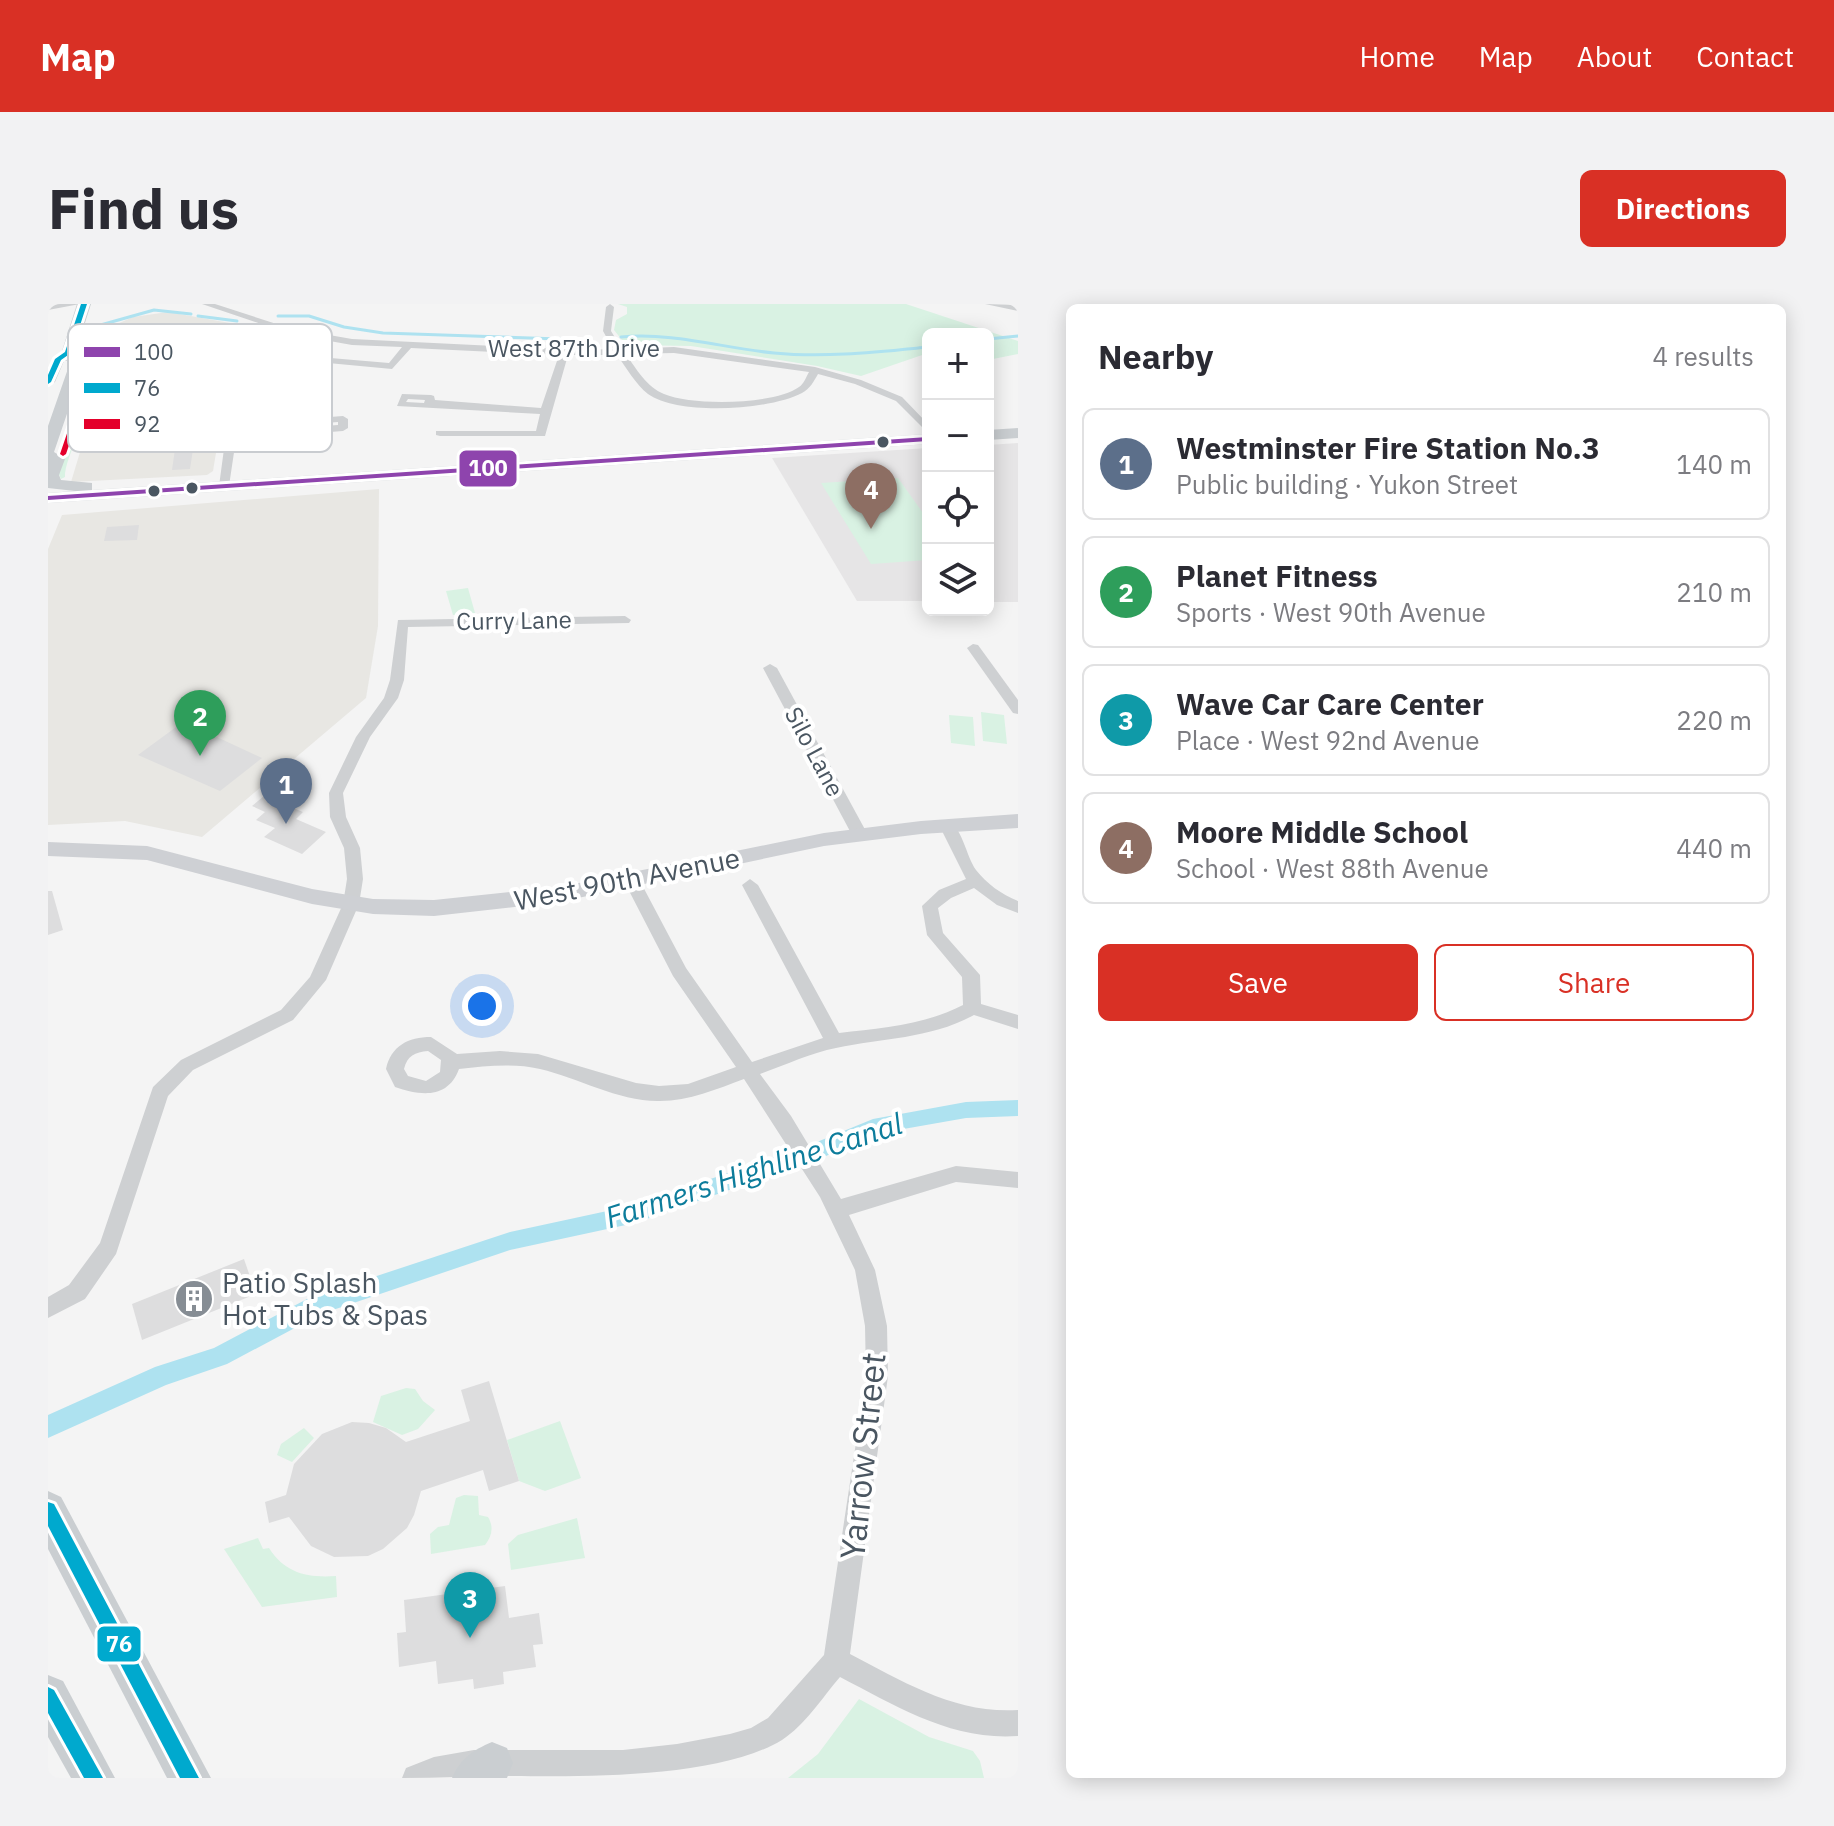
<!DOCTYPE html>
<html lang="en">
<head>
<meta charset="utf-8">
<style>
  :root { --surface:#fff; --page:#f2f2f3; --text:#2b2b33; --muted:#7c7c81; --line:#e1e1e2; --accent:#d93025 }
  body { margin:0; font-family:"IBM Plex Sans",sans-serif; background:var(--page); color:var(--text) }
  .controls { position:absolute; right:24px; top:24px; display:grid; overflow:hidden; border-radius:12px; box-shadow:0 4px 20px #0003 }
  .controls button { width:72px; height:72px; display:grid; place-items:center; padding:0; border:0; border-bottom:2px solid var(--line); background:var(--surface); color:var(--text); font:40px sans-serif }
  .you { position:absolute; left:434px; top:702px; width:28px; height:28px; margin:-20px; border:6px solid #fff; border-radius:50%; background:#1a73e8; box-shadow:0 0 0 12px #1a73e833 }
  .badge { display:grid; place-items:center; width:52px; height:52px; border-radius:50%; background:var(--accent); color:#fff; font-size:26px; font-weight:700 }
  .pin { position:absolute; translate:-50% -66px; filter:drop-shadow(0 2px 4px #0008) }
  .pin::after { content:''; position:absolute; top:42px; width:28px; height:24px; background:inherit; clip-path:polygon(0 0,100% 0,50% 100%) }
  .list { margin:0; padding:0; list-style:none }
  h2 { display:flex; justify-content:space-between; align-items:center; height:104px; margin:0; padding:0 32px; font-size:34px }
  h2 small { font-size:26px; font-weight:400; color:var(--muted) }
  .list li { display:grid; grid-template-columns:52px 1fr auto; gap:24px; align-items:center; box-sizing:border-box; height:112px; margin:0 16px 16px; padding:0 16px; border:2px solid var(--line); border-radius:12px }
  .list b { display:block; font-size:30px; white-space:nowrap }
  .list p { margin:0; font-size:26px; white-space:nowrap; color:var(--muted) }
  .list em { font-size:26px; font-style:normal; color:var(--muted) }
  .actions { display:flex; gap:16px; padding:24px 32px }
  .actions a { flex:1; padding:18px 0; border:2px solid var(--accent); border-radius:12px; text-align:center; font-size:28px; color:var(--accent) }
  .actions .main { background:var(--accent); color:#fff }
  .icon { flex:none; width:44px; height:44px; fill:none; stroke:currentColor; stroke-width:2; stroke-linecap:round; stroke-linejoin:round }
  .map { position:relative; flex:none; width:970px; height:1474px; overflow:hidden; border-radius:12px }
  header { display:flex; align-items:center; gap:48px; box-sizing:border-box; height:112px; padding:0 40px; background:var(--accent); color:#fff }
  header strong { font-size:38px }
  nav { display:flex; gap:44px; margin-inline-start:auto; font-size:28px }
  .intro { display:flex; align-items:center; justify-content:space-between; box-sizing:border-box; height:192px; padding:0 48px }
  h1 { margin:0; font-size:56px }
  .button { padding:20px 36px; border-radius:12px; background:var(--accent); color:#fff; font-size:28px; font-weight:700 }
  main { display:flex; gap:48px; padding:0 48px }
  aside { flex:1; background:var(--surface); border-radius:12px; box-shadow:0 4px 20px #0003 }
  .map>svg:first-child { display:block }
  .commercial { fill:#e8e7e3 }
  .education { fill:#e6e5e6 }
  .green { fill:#d9f2e3 }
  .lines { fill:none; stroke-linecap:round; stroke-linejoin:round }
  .stream { stroke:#aee2f0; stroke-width:3 }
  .canal { fill:#aee2f0; fill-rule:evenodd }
  .building { fill:#ddddde }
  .street { fill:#ced0d2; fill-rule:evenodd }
  .secondary { fill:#ced0d4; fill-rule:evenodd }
  .primary { fill:#caced1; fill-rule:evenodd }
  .bus-1-casing { stroke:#fff; stroke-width:6 }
  .bus-2-casing { stroke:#fff; stroke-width:6 }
  .bus-3-casing { stroke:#fff; stroke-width:6 }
  .bus-1 { fill:#8e44ad; fill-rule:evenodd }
  .bus-2 { fill:#00a9ce; fill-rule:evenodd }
  .bus-3 { fill:#e4002b; fill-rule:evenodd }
  .bus-dot { fill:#4a5661; stroke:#fff; stroke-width:3 }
  .labels { text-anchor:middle; stroke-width:8; stroke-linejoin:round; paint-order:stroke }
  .far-street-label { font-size:24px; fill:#4a5661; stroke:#fff }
  .street-label { font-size:28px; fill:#4a5661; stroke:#fff }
  .poi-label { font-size:28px; fill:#4a5661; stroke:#fff; text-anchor:start }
  .water-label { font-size:30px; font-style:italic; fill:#0c7c9b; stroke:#fff }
  .near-street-label { font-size:34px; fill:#4a5661; stroke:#fff }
  .key { fill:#fff; stroke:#c9ccd0; stroke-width:2 }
  .key-label { font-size:22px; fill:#4a5661 }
  .line-badge { stroke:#fff; stroke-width:3 }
  .badge-label { font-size:22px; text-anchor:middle; font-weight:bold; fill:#fff }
</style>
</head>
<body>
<header>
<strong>Map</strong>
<nav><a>Home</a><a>Map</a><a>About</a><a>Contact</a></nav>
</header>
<div class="intro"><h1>Find us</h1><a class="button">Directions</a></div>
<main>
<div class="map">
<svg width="970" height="1474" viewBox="0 0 970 1474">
  <rect width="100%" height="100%" fill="#f4f4f4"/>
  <g class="commercial">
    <path d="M120 8 182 19 221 30 197 42 183 60 165 167 159 171 23 178 67 32 62 23 85 13Z"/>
    <path d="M331 185 330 322 318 394 154 533 77 517 0 521V245L14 211Z"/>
  </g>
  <g class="education">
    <path d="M970 139V298H940V141Z"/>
    <path d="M880 144V297H809L724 154Z"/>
  </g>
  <g class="green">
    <path d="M570 0H858L970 37V50L940 56V30H880V49L813 72 769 62 643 42 578 41 566 26 568 16 579 10V3Z"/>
    <path d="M43 90C46 102 16 154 17 173L13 175 10 168 31 97Z"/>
    <path d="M850 174 880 216V256L823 260 773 179Z"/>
    <path d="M420 284 427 309 405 311 398 287Z"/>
    <path d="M933 408 956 411 959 440 935 437Z"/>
    <path d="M901 411 925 413 927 442 903 439Z"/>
    <path d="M358 1084 367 1085 375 1097 387 1106 370 1125 354 1131 325 1118 333 1092Z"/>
    <path d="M512 1117 533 1174 497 1187 471 1177 459 1136Z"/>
    <path d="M256 1124 266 1134 244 1158 229 1151 233 1140Z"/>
    <path d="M416 1191 430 1192 431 1211 440 1213C446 1223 444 1232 437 1241L383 1250 382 1230 390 1223 401 1221 408 1194Z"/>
    <path d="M529 1214 537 1254 463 1266 460 1240 470 1231Z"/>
    <path d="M210 1234 215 1245 221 1244C237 1269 259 1274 288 1272L289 1293 214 1303 176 1245Z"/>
    <path d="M811 1395 881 1433 925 1447 932 1457 936 1474H740L770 1450Z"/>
  </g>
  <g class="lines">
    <g class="stream">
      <path d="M150 12 189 17"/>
      <path d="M230 12H261L296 23 335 29 542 36"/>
      <path d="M49 22 106 6 143 10"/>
      <path d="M573 33C625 28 674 44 726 49 777 54 829 48 880 43"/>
      <path d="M940 35 970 32"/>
    </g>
    <path class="canal" d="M970 796V812L918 814 827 830 778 852 587 919 462 946 273 1010 179 1060 118 1081 0 1134V1111L107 1063 166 1044 259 995 462 928 587 901 764 840 825 815 918 798Z"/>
  </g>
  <g class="building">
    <path d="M159 53 142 165 124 166 129 131 114 130 125 80 116 79 122 54Z"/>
    <path d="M91 221 89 236 56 237 59 223Z"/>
    <path d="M135 418 141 420 214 454 172 487 90 451Z"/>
    <path d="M216 492 255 508 248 515 278 528 254 550 216 533 227 524 208 516 217 508 204 502Z"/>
    <path d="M0 587H4L15 626 0 631Z"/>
    <path d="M196 955 208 990 94 1036 84 1000Z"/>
    <path d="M441 1077 471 1177 441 1187 435 1166 373 1187 366 1211 359 1224 335 1245 320 1252 286 1253 263 1242 241 1213 221 1219 217 1198 238 1191 246 1160 274 1130 304 1118 321 1119 338 1124 358 1138 422 1117 413 1086Z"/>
    <path d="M457 1282 461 1314 491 1309 495 1340 485 1341 488 1363 455 1368 456 1380 426 1385 425 1375 390 1380 388 1357 351 1363 349 1329 358 1328 356 1296Z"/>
  </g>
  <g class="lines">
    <g class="street">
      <path d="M0 0H32L0 6Z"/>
      <path d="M154 0H167L241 24 304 35 530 46 565 45 555 27 558 3 562 0 566 3 563 27 574 45 626 43 767 63 813 76 854 93 880 120V129L848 97 807 80 770 70C766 77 762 85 754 89 722 106 631 112 600 90 588 81 578 63 569 51H520L497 132H392L388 131V127H488L492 110 349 102 354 90 383 91 386 92 387 96 493 104 511 51 363 44 344 65 248 56V52L268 34 240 29 209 45 198 57 194 82 277 76 282 79 281 83 276 86 271 82 194 88 189 120 295 112 300 115V124L295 127 188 135 181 182 176 185 171 182 188 56 203 41 231 26ZM276 36 304 41 354 43 341 59 259 52ZM626 49 761 68C758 73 756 80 751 83 726 101 644 102 616 90 599 83 588 65 578 50ZM360 95 377 96 376 99 358 98ZM290 118V121L188 128 189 126Z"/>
      <path d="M937 0 970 1V7Z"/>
      <path d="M577 312 583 316 581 319 360 323 356 376 350 394 322 433 295 489 298 513 312 544 315 575 311 600 278 676 245 716 145 766 120 792 68 950 37 995 0 1014V993L21 981 52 939 105 783 133 756 233 706 262 673 295 600 299 575 296 544 282 513 281 489 308 433 336 394 342 376 350 316Z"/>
      <path d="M925 340 930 341 970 396V410L965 409 919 344Z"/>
      <path d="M722 360 729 364 820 531 817 535H807L804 531 715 364Z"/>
      <path d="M899 516C914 522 918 552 928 566 939 580 953 590 970 597V609L949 601 926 584 903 594 890 604 895 629 932 671 933 700 970 711V725L926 711C882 735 835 734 788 744 763 749 737 761 712 770L743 812 793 895 908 862 970 868V884L908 878 801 911 827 966 839 1022 840 1072 802 1350C856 1378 907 1410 970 1406V1432C904 1437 848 1402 792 1373 774 1394 757 1421 734 1436 671 1474 539 1473 464 1472 428 1472 391 1474 354 1474L358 1464 386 1453 426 1446H575L629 1440 682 1430 703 1424 720 1414 776 1351 818 1072 817 1022 807 966 772 893 696 775C669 785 641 797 612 797 571 798 531 774 492 765 466 759 438 762 411 765 400 795 373 792 347 783L338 765C343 742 360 733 383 733L409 750 452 747 490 750 588 779 611 782 640 780 688 763 625 672 577 579 585 573 593 579 638 664 704 758 775 734 694 581 702 575 710 581 791 729C833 724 877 721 915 701L914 673 879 631 874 602 891 586 918 575 891 521ZM380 747 393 756 392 768 378 777 360 772 356 765C359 752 367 748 380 747Z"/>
    </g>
    <path class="secondary" d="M970 510V524L873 530 776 542 511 598 386 612 325 610 264 600 99 556 0 552V538L99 542 264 585 325 595 386 596 511 583 776 529 873 517Z"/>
    <g class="primary">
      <path d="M29 0H43L28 47 38 54 6 148 17 155 11 171 13 176 44 179V186L880 130V140L0 199V189L27 187 0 184V122L23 56 16 57 7 78 0 82C0 66 0 56 14 47Z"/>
      <path d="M970 124V134L940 136V126Z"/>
      <path d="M0 1187 13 1193 163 1474H119L0 1245Z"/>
      <path d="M0 1371 15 1377 67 1474H23L0 1433Z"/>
      <path d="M444 1438 459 1444 465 1459 459 1474H404C412 1455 425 1446 444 1438Z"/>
    </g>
    <g class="bus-1-casing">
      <path id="bus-1" d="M880 133V137L0 196V192Z"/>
    </g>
    <g class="bus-2-casing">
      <g id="bus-2">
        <path d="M33 0H39L23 49 13 56 3 78 0 80V71L7 55 17 48Z"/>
        <path d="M0 1198 6 1200 151 1474H132L0 1222Z"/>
        <path d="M0 1383 6 1386 55 1474H36L0 1409Z"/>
      </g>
    </g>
    <g class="bus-3-casing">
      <path id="bus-3" d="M27 32 45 42 50 56 18 150 15 152 12 150 44 56 40 44 25 35Z"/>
    </g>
    <use href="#bus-1" class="bus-1"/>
    <use href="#bus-2" class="bus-2"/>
    <use href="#bus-3" class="bus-3"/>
  </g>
  <defs>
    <g id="building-disc" transform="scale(2)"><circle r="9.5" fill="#868d94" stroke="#fff"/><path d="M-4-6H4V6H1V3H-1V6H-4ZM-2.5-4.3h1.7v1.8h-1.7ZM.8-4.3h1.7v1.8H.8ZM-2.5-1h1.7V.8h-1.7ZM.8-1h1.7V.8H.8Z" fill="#fff"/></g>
  </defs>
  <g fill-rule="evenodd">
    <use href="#building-disc" x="146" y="995"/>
  </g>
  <g class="bus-dot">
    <circle cx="835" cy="138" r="7"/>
    <circle cx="144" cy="184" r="7"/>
    <circle cx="106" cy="187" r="7"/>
  </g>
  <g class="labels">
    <g class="far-street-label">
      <text x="526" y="53">West 87th Drive</text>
      <text transform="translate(466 317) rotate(-1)" y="8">Curry Lane</text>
      <text transform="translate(766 448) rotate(62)" y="8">Silo Lane</text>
    </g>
    <g class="street-label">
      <text transform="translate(579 575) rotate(-11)" y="10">West 90th Avenue</text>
    </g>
    <g class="poi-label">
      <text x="174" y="989">Patio Splash<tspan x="174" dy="32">Hot Tubs &amp; Spas</tspan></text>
    </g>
    <g class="water-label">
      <text transform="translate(706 867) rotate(-18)" y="10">Farmers Highline Canal</text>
    </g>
    <g class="near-street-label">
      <text transform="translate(815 1152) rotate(-84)" y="12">Yarrow Street</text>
    </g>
  </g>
  <rect x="20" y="20" width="264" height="128" rx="12" class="key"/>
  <rect x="36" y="43" width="36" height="10" fill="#8e44ad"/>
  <rect x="36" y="79" width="36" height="10" fill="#00a9ce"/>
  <rect x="36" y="115" width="36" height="10" fill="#e4002b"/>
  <g class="key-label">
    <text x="86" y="56">100</text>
    <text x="86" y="92">76</text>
    <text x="86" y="128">92</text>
  </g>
  <g class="line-badge">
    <rect x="410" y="145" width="60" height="39" rx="8" fill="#8e44ad"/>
    <rect x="48" y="1321" width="46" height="38" rx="8" fill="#00a9ce"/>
  </g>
  <g class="badge-label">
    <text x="440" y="172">100</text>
    <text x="71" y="1348">76</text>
  </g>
</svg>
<div class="controls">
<button>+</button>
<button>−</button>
<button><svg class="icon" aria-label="locate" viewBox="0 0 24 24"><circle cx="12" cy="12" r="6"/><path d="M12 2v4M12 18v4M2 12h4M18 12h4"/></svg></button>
<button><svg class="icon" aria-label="layers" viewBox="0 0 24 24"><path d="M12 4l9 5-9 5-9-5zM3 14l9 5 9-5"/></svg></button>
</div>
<div class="you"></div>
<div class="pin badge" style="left:238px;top:520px;background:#5c6f8a">1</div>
<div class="pin badge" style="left:152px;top:452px;background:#2e9e5b">2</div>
<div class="pin badge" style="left:422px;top:1334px;background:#0f9aa8">3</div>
<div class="pin badge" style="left:823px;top:225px;background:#8d6e63">4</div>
</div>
<aside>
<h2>Nearby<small>4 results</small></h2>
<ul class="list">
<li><span class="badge" style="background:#5c6f8a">1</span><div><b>Westminster Fire Station No.3</b><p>Public building · Yukon Street</p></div><em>140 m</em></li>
<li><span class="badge" style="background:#2e9e5b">2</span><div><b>Planet Fitness</b><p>Sports · West 90th Avenue</p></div><em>210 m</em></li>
<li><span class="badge" style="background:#0f9aa8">3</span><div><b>Wave Car Care Center</b><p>Place · West 92nd Avenue</p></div><em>220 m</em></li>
<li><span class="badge" style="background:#8d6e63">4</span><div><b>Moore Middle School</b><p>School · West 88th Avenue</p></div><em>440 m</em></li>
</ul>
<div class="actions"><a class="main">Save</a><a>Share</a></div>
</aside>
</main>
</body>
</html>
